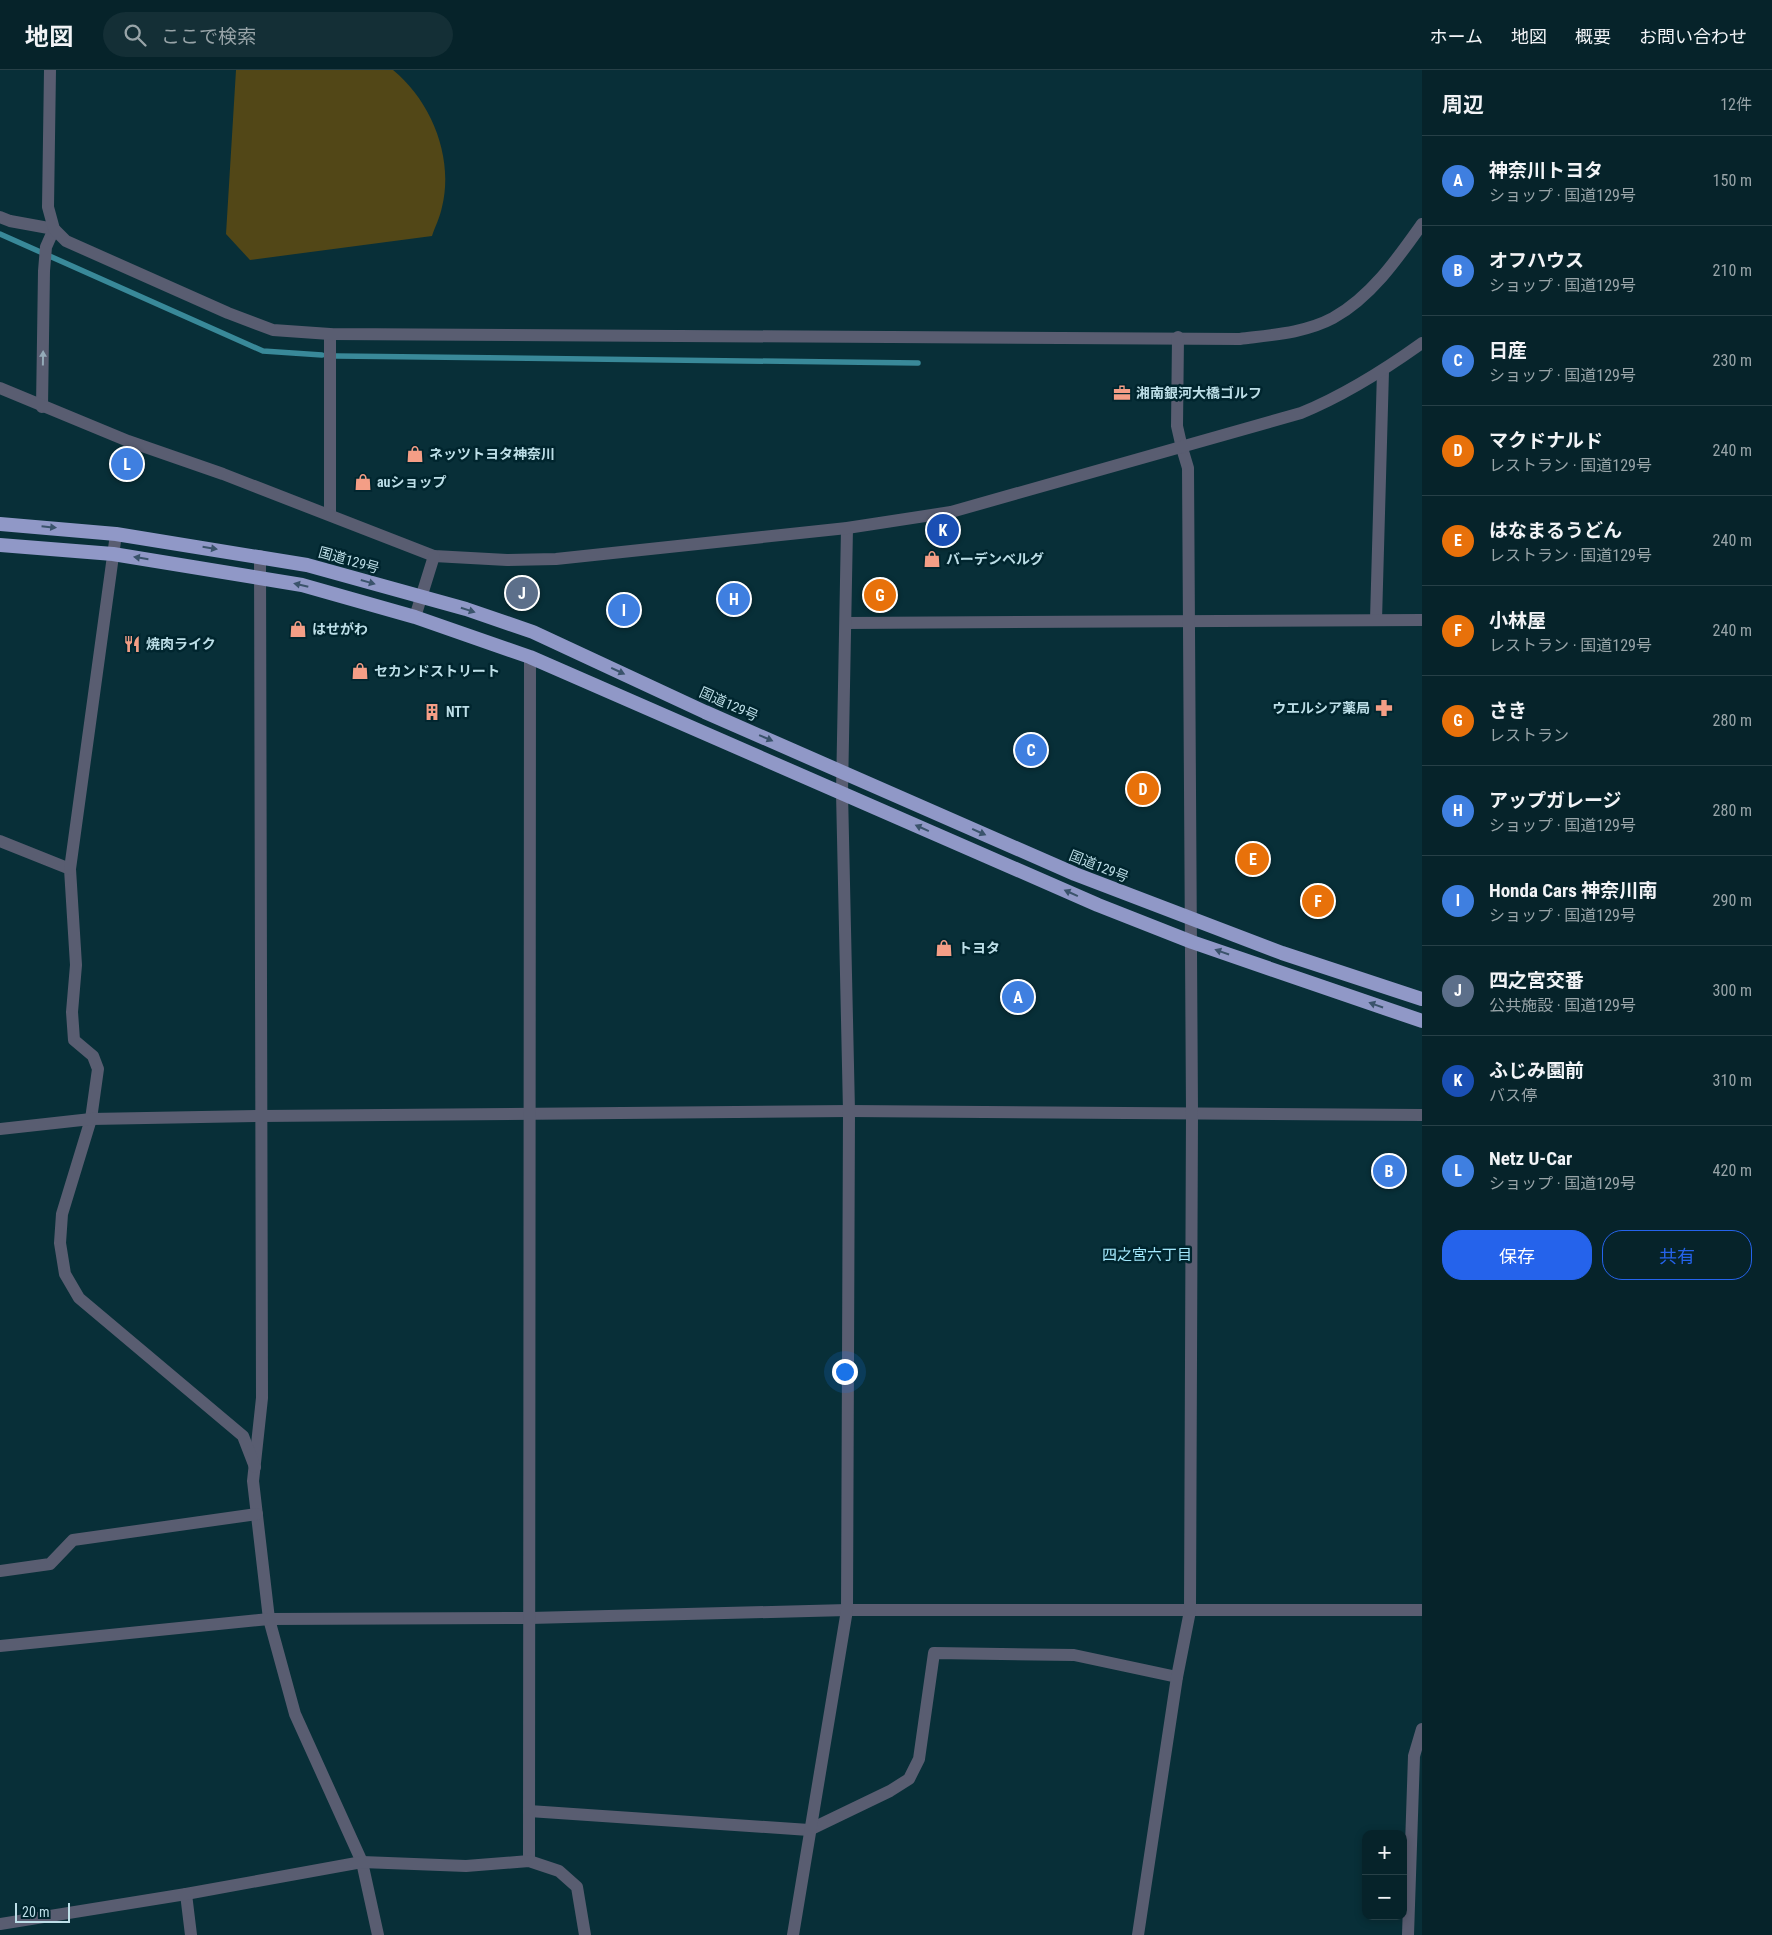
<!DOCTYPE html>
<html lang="ja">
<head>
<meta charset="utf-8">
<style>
  :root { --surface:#06232a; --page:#142f36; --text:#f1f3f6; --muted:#98a4a8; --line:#274047; --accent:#2563eb }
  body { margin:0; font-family:"Roboto Condensed","Noto Sans JP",sans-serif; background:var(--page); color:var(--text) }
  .controls { position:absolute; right:15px; bottom:15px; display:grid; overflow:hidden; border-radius:10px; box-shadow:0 2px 8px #0003 }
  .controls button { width:45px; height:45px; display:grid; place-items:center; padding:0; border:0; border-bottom:1px solid var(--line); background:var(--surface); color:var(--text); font:25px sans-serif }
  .scale { position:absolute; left:15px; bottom:12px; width:55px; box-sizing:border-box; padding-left:5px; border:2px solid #bcdee7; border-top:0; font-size:14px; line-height:18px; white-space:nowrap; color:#bcdee7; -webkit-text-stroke:4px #00252e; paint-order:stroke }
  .you { position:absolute; left:844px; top:1301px; width:18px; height:18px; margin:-12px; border:4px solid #fff; border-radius:50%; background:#1a73e8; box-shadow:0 0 0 8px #1a73e833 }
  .badge { display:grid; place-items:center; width:32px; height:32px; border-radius:50%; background:var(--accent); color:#fff; font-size:16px; font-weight:700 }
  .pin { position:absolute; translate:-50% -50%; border:2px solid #fff; box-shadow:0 1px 5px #0006 }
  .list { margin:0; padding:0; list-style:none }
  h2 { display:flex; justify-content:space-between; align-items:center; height:65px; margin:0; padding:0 20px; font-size:21px }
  h2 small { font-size:16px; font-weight:400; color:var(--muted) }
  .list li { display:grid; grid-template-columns:32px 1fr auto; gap:15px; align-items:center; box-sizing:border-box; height:90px; padding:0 20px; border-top:1px solid var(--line) }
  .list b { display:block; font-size:19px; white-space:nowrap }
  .list p { margin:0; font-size:16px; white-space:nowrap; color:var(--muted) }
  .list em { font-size:16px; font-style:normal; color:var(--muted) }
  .actions { display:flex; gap:10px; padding:15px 20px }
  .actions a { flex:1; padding:11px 0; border:1px solid var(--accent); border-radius:20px; text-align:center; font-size:18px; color:var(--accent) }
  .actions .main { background:var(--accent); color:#fff }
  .icon { flex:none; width:28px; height:28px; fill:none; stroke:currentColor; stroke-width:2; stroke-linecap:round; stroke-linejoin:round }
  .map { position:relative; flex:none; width:1422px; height:1865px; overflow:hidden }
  header { display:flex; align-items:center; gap:30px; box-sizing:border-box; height:70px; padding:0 25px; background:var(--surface); border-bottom:1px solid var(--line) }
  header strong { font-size:24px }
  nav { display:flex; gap:28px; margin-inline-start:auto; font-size:18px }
  .search { width:350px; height:45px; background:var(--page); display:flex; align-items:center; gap:12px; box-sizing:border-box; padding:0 18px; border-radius:28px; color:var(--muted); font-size:19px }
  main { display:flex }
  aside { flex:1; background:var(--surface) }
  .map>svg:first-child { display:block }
  .garden { fill:#524717 }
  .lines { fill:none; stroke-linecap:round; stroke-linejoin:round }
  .stream { stroke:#398999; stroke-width:5.5 }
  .pedestrian { stroke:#595d71; stroke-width:12 }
  .minor { stroke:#595d71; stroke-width:12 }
  .tertiary { stroke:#595d71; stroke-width:12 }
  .trunk { stroke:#9098c7; stroke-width:14 }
  .oneway { fill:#94aab8 }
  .oneway2 { fill:#3a536b }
  .labels { text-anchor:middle; stroke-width:5; stroke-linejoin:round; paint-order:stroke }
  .poi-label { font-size:14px; font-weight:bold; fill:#bcdee7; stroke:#00252e; text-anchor:start }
  .street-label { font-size:14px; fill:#bcdee7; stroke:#00252e }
  .neighbourhood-label { font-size:15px; fill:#a3e9fd; stroke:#00252e }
</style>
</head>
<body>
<header>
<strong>地図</strong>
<div class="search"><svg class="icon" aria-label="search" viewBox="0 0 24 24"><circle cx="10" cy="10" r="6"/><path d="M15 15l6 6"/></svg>ここで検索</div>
<nav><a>ホーム</a><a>地図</a><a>概要</a><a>お問い合わせ</a></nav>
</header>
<main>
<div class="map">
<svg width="1422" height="1865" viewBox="0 0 1422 1865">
  <rect width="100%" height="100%" fill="#082f38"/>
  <path class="garden" d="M236 0H393C432 32 454 88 442 137 440 147 435 157 432 166L250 190 226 164Z"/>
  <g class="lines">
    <g class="stream">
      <path d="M0 164 263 281 322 285"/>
      <path d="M336 286 918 293"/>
    </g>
    <path class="pedestrian" d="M0 147 10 151 54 159"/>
    <g class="minor">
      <path d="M330 264V445"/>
      <path d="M42 337 44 201 46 177 54 159"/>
      <path d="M260 486 262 1328 253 1411 269 1549 295 1644 362 1792 378 1865"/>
      <path d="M1376 550 1383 301"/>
      <path d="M846 553 1422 550"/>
      <path d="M0 771 70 799 76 895 72 942 74 970 93 986 98 999 91 1049 62 1144 60 1173 65 1204 79 1228 243 1366 255 1397"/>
      <path d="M70 799 116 464"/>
      <path d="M0 1059 91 1049 261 1046 849 1041 1422 1045"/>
      <path d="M0 1501 50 1494 73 1470 257 1444"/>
      <path d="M0 1576 269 1549 530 1548 847 1540H1422"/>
      <path d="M529 1741 809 1760 890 1721 909 1709 919 1689 934 1583 1074 1585 1177 1607"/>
      <path d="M529 1791 530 587"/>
      <path d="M186 1824 191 1865"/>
      <path d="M0 1854 186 1824 362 1792 466 1796 529 1791 559 1801 577 1817 585 1865"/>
      <path d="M793 1865 847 1540 849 1041 842 722 847 458"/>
      <path d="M1138 1865 1177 1607 1190 1541 1192 1042 1188 398 1182 378"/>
      <path d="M1408 1865 1414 1686 1422 1659"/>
    </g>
    <g class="tertiary">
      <path d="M50 0 48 137 54 159 66 171 228 243 273 260 330 264 1240 269C1271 265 1305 263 1333 248 1371 227 1398 188 1422 154"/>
      <path d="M1178 267 1177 356 1182 378"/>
      <path d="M0 318 128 371 223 404 434 486 507 490 556 489 847 458 951 442 1301 343C1345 325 1383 301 1422 273"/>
      <path d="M415 547 434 486"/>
    </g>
    <g class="trunk">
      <path d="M0 454 116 464 307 495 466 539 533 562 705 642 1075 804 1282 883 1422 929"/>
      <path d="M0 475 113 484 302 515 415 547 530 587 1098 835 1192 872 1422 951"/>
    </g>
  </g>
  <defs><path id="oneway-solid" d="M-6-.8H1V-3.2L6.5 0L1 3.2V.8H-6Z" transform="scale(1.25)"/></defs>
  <use class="oneway" href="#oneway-solid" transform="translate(43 288) rotate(-89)"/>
  <g class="oneway2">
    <use href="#oneway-solid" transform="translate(49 457) rotate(6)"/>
    <use href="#oneway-solid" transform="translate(210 478) rotate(9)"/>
    <use href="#oneway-solid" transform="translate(141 488) rotate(-171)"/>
    <use href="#oneway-solid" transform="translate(368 512) rotate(16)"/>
    <use href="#oneway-solid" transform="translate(301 515) rotate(-167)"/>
    <use href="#oneway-solid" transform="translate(468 540) rotate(18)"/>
    <use href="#oneway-solid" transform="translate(618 601) rotate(25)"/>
    <use href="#oneway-solid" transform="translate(766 668) rotate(23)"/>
    <use href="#oneway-solid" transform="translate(922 758) rotate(-156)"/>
    <use href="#oneway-solid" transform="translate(979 762) rotate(24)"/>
    <use href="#oneway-solid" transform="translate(1071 823) rotate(-156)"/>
    <use href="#oneway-solid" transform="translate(1222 882) rotate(-161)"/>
    <use href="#oneway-solid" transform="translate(1376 935) rotate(-161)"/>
  </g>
  <defs>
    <g id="office-bare" transform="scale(1.35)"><path d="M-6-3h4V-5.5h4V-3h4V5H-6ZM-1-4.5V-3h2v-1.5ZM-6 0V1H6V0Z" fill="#f49e86" stroke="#00252e" stroke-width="2.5" paint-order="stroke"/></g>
    <g id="shop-bare" transform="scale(1.35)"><path d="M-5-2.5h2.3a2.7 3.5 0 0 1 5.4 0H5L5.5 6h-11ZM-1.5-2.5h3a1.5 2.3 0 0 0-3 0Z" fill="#f49e86" stroke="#00252e" stroke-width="2.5" paint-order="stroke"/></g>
    <g id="restaurant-bare" transform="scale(1.35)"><path d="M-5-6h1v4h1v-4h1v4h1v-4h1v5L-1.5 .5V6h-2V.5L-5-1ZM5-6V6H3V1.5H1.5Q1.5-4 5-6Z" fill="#f49e86" stroke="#00252e" stroke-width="2.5" paint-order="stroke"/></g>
    <g id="pharmacy-bare" transform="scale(1.35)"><path d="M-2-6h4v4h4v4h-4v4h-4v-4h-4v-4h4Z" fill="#f49e86" stroke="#00252e" stroke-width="2.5" paint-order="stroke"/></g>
    <g id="building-bare" transform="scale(1.35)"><path d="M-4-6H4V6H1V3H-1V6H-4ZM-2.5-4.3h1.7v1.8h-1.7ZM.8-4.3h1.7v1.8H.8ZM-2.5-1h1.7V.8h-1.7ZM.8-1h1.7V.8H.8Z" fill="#f49e86" stroke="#00252e" stroke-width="2.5" paint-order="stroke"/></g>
  </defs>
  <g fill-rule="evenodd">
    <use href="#office-bare" x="1122" y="323"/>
    <use href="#shop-bare" x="415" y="384"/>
    <use href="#shop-bare" x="363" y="412"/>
    <use href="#shop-bare" x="932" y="489"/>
    <use href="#shop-bare" x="298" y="559"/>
    <use href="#restaurant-bare" x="132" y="574"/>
    <use href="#shop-bare" x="360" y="601"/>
    <use href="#pharmacy-bare" x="1384" y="638"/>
    <use href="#building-bare" x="432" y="642"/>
    <use href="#shop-bare" x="944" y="878"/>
  </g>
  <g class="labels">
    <g class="poi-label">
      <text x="1136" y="328">湘南銀河大橋ゴルフ</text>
      <text x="429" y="389">ネッツトヨタ神奈川</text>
      <text x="377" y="417">auショップ</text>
      <text x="946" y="494">バーデンベルグ</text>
      <text x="312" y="564">はせがわ</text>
      <text x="146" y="579">焼肉ライク</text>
      <text x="374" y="606">セカンドストリート</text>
      <text x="1370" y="643" text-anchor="end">ウエルシア薬局</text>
      <text x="446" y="647">NTT</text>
      <text x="958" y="883">トヨタ</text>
    </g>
    <g class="street-label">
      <text transform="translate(349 490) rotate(16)" y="5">国道129号</text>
      <text transform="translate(729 634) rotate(24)" y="5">国道129号</text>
      <text transform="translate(1099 796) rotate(22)" y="5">国道129号</text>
    </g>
    <g class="neighbourhood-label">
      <text x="1147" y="1190">四之宮六丁目</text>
    </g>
  </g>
</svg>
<div class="controls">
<button>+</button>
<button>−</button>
</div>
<div class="scale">20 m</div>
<div class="you"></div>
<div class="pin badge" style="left:1018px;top:927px;background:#3f7fe0">A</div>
<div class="pin badge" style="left:1389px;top:1101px;background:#3f7fe0">B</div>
<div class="pin badge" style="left:1031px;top:680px;background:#3f7fe0">C</div>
<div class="pin badge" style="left:1143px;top:719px;background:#e8710a">D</div>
<div class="pin badge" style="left:1253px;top:789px;background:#e8710a">E</div>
<div class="pin badge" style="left:1318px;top:831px;background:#e8710a">F</div>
<div class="pin badge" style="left:880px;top:525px;background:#e8710a">G</div>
<div class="pin badge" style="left:734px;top:529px;background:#3f7fe0">H</div>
<div class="pin badge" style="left:624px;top:540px;background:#3f7fe0">I</div>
<div class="pin badge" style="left:522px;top:523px;background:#5c6f8a">J</div>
<div class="pin badge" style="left:943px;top:460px;background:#1a4fb4">K</div>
<div class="pin badge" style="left:127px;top:394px;background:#3f7fe0">L</div>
</div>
<aside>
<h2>周辺<small>12件</small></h2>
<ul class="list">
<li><span class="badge" style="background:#3f7fe0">A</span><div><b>神奈川トヨタ</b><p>ショップ · 国道129号</p></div><em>150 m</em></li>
<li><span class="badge" style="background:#3f7fe0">B</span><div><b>オフハウス</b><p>ショップ · 国道129号</p></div><em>210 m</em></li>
<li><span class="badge" style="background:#3f7fe0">C</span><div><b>日産</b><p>ショップ · 国道129号</p></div><em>230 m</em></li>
<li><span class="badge" style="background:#e8710a">D</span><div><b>マクドナルド</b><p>レストラン · 国道129号</p></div><em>240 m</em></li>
<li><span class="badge" style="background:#e8710a">E</span><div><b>はなまるうどん</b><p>レストラン · 国道129号</p></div><em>240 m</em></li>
<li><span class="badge" style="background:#e8710a">F</span><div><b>小林屋</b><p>レストラン · 国道129号</p></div><em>240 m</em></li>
<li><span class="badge" style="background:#e8710a">G</span><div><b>さき</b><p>レストラン</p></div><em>280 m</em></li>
<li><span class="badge" style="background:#3f7fe0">H</span><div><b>アップガレージ</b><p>ショップ · 国道129号</p></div><em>280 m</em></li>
<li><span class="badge" style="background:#3f7fe0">I</span><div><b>Honda Cars 神奈川南</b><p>ショップ · 国道129号</p></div><em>290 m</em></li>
<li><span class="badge" style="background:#5c6f8a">J</span><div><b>四之宮交番</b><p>公共施設 · 国道129号</p></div><em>300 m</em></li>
<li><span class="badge" style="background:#1a4fb4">K</span><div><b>ふじみ園前</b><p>バス停</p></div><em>310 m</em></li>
<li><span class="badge" style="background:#3f7fe0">L</span><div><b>Netz U-Car</b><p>ショップ · 国道129号</p></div><em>420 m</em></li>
</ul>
<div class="actions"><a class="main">保存</a><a>共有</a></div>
</aside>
</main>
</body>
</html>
